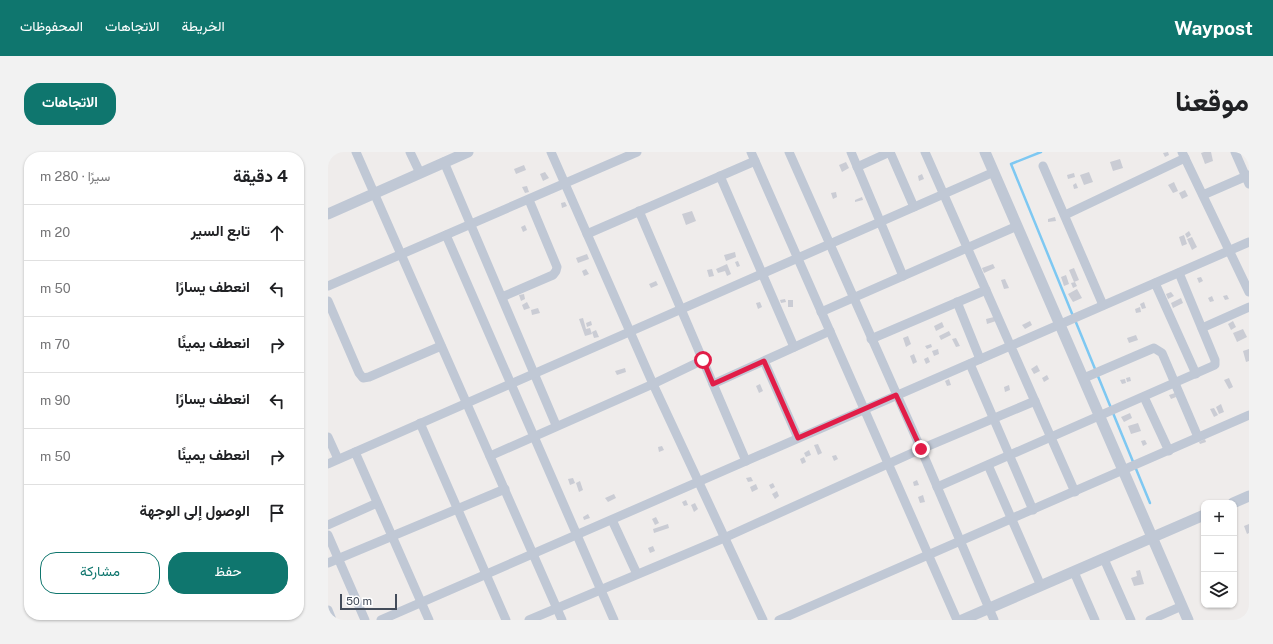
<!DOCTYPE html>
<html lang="ar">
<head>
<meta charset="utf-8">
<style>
  :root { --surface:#fff; --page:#f2f2f2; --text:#202124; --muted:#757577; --line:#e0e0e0; --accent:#0f766e }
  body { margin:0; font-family:"Public Sans",Vazirmatn,sans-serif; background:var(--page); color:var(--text); direction:rtl }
  .controls { position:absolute; right:12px; bottom:12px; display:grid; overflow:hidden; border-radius:8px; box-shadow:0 1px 3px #0004 }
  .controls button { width:36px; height:36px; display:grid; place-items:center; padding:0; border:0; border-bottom:1px solid var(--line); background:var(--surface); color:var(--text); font:20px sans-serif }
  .scale { position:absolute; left:12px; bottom:10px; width:57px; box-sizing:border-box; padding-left:4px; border:2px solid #434c5a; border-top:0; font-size:11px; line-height:14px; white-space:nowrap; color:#434c5a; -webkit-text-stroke:3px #fff; paint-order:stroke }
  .stop { position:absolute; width:12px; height:12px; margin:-9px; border:3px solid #e11d48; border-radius:50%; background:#fff }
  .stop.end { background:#e11d48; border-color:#fff; box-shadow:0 1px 4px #0008 }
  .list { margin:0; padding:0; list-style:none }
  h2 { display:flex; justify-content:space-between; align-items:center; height:52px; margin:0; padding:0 16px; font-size:17px }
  h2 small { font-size:13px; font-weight:400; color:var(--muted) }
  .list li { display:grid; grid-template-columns:26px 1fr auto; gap:12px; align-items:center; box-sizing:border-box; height:56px; padding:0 16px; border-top:1px solid var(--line) }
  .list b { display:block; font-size:15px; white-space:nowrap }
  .list em { font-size:13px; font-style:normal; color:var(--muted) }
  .actions { display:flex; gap:8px; padding:12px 16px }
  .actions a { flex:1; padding:9px 0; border:1px solid var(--accent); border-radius:16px; text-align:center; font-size:14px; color:var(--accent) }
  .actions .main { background:var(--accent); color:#fff }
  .icon { flex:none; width:22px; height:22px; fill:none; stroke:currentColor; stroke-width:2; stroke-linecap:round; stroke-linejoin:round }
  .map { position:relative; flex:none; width:921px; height:468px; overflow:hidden; direction:ltr; border-radius:16px }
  header { display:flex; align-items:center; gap:24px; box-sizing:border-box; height:56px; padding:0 20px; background:var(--accent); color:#fff }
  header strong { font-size:19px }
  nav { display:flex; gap:22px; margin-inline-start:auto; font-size:14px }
  .intro { display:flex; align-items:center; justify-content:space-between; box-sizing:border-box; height:96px; padding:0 24px }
  h1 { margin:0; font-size:28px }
  .button { padding:10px 18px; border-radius:16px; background:var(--accent); color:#fff; font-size:14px; font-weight:700 }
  main { display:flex; gap:24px; padding:0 24px }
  aside { flex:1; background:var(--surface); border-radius:16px; box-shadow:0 1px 3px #0004 }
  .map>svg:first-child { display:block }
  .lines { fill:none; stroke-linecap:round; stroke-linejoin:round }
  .stream { stroke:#7ec8f2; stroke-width:2.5 }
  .building { fill:#caccd4 }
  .minor { stroke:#c0c8d5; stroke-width:9 }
  .tertiary { stroke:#c0c8d5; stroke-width:11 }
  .route { stroke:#e11d48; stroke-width:5 }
</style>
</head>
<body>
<header>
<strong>Waypost</strong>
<nav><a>الخريطة</a><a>الاتجاهات</a><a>المحفوظات</a></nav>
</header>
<div class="intro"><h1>موقعنا</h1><a class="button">الاتجاهات</a></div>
<main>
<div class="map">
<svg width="921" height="468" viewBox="0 0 921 468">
  <rect width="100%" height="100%" fill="#efeceb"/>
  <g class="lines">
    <g class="stream">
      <path d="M713 0 683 12 745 164"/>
      <path d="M747 168 783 256"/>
      <path d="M785 261 822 351"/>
    </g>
  </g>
  <g class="building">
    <path d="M840 0 841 3 837 5 835 1Z"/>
    <path d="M876 0H883L885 9 877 12 873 1Z"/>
    <path d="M792 7 795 16 785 19 782 10Z"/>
    <path d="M518 10 521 16 514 20 511 13Z"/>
    <path d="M196 13 198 18 188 22 186 17Z"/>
    <path d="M217 20 221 26 215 29 212 22Z"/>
    <path d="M761 20 765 30 756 33 752 23Z"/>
    <path d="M746 21 747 25 740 27 739 23Z"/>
    <path d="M594 22 596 27 591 29 590 24Z"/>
    <path d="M846 30 850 39 845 41 840 33Z"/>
    <path d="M748 31 750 36 746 37 745 33Z"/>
    <path d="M199 34 201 40 197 41 194 35Z"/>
    <path d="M857 38 860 44 854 47 851 41Z"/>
    <path d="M508 40 509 45 505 47 503 41Z"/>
    <path d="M534 45 535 48 527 50V48Z"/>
    <path d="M237 50 239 54 234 56 233 51Z"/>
    <path d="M364 59 368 69 358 73 354 62Z"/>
    <path d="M727 65 728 69 720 70V67Z"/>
    <path d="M197 73 199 78 195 80 193 75Z"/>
    <path d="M861 79 863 83 859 86 857 82Z"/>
    <path d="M856 83 859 92 854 94 851 85Z"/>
    <path d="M864 85 869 95 864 98 859 87Z"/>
    <path d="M407 100 408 105 398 109 396 103Z"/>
    <path d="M259 102 261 107 250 111 248 106Z"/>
    <path d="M410 109 412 114 409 115 407 110Z"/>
    <path d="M399 112 403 122 399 124 397 119 390 121 388 117Z"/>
    <path d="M665 112 667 116 656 121 654 116Z"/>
    <path d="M746 116 751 128 746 130 741 118Z"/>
    <path d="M258 117 261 122 256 124 254 119Z"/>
    <path d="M384 117 386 124 381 125 379 118Z"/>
    <path d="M738 123 741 132 736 134 733 125Z"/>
    <path d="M873 125 875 129 871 131 869 126Z"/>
    <path d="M677 127 681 136 676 137 673 128Z"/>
    <path d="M328 129 330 133 323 136 321 132Z"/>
    <path d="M747 130 749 134 745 136 743 131Z"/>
    <path d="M749 137 754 146 745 150 740 142Z"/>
    <path d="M843 140 846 144 840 147 838 142Z"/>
    <path d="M196 142 197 147 193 149 191 143Z"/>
    <path d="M899 143 901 147 897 148 895 144Z"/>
    <path d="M884 144 886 149 882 150 880 146Z"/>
    <path d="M853 146 855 151 845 156 843 151Z"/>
    <path d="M457 147 458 150 453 151 452 148Z"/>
    <rect x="460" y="148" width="5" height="7"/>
    <path d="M199 150 202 156 196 158 194 153Z"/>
    <path d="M432 150 434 155 430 157 428 151Z"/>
    <path d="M816 150 818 156 814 157 812 152Z"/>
    <path d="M812 155 813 160 808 161 807 157Z"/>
    <path d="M210 156 212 161 204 163 203 158Z"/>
    <path d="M666 165 668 169 659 172 658 167Z"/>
    <path d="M255 166 258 177 262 176 264 182 257 184 251 167Z"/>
    <path d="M263 169 264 173 259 175 258 171Z"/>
    <path d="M702 169 704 173 697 177 694 173Z"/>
    <path d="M905 169 908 175 903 178 900 172Z"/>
    <path d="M614 170 616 175 608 179 606 174Z"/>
    <path d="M915 177 919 185 909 190 905 181Z"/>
    <path d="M268 178 271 185 266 186 264 180Z"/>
    <path d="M621 179 623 183 613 188 611 184Z"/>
    <path d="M808 183 810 188 801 191 799 186Z"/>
    <path d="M580 184 583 192 578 195 575 186Z"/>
    <path d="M628 186 632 194 628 195 624 187Z"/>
    <path d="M603 192 604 195 599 197 597 194Z"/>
    <path d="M610 197 611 202 606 204 604 199Z"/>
    <path d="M921 197V209L918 210 915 199Z"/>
    <path d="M586 202 589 210 585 212 582 204Z"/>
    <path d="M600 205 602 210 598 212 596 207Z"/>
    <path d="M709 213 712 219 706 222 703 217Z"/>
    <path d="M297 216 298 220 289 223 287 219Z"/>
    <path d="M719 223 721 227 716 230 714 226Z"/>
    <path d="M802 225 803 229 799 230 798 226Z"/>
    <path d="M901 226 905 235 901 237 896 228Z"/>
    <path d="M621 227 623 233 619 234 617 229Z"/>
    <path d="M797 227 798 231 794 232 792 228Z"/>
    <path d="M432 232 435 239 431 241 428 234Z"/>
    <path d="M681 233 682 238 677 240 676 235Z"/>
    <path d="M847 241 848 245 843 247 841 243Z"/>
    <path d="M893 252 896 260 891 262 888 255Z"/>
    <path d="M886 256 890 263 886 265 882 257Z"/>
    <path d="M802 261 804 266 796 270 793 265Z"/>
    <path d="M810 271 813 279 803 282 800 274Z"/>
    <path d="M877 287 878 290 872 292 871 290Z"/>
    <path d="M817 288 819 292 815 294 813 289Z"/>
    <path d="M490 292 494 301 490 303 486 293Z"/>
    <path d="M334 294 336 298 331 300 330 295Z"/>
    <path d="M481 298 483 303 478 305 476 301Z"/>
    <path d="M508 303 510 307 506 309 504 304Z"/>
    <path d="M476 305 478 310 474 312 472 307Z"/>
    <path d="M423 325 425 329 420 330 418 326Z"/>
    <path d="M245 326 247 331 242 333 240 327Z"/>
    <path d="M589 328 591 333 586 334 585 330Z"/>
    <path d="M252 329 255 338 251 340 248 331Z"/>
    <path d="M445 331 447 335 443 337 441 333Z"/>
    <path d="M428 332 430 337 424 340 422 335Z"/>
    <path d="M449 339 451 344 447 347 444 342Z"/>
    <path d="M286 342 288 346 280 350 277 346Z"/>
    <path d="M595 343 597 350 592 351 590 345Z"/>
    <path d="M358 348 360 353 356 354 354 350Z"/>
    <path d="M367 351 370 357 366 360 363 353Z"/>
    <path d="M260 362 262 366 256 368 255 365Z"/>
    <path d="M328 365 331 371 327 373 324 367Z"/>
    <path d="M340 372 341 376 326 381 325 377Z"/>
    <path d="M921 372V381L919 382 916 374Z"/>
    <path d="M325 394 327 399 322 401 320 396Z"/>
    <path d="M812 418 816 432 806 434 803 426 809 424 808 419Z"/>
  </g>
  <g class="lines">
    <g class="minor">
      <path d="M28 0 234 468"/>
      <path d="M82 0 92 21"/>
      <path d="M223 0 325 232 435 468"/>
      <path d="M423 0 629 468"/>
      <path d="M461 0 593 297 666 468"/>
      <path d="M523 0 575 124"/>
      <path d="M562 0 586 55"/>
      <path d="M597 0 747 340"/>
      <path d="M854 0 921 140"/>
      <path d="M907 0 921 32"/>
      <path d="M116 10 228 273"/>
      <path d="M715 14 775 153"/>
      <path d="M529 15 562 0"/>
      <path d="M392 24 466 195"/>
      <path d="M875 43 921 23"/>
      <path d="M311 59 418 309"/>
      <path d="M737 63 857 6"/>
      <path d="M259 82 427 9"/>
      <path d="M118 83 286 468"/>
      <path d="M827 131 868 222"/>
      <path d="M0 134 309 0"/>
      <path d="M174 145 225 123 228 119 229 115 201 48"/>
      <path d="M0 149 31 221 35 226 41 225 113 194"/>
      <path d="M629 150 652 207"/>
      <path d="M493 160 689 74"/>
      <path d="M874 176 921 155"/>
      <path d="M543 187 658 138"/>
      <path d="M436 209 470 286"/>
      <path d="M642 212 705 358"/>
      <path d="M756 226 826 196 834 201 870 285"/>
      <path d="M385 232 502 179"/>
      <path d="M816 245 841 299"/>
      <path d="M92 271 178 468"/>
      <path d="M0 285 10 307"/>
      <path d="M27 300 101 468"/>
      <path d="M162 304 325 232 375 208"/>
      <path d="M0 312 666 20"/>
      <path d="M660 313 713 434"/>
      <path d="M609 335 887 213V208L851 121"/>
      <path d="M284 368 309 422"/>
      <path d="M0 373 49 351"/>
      <path d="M0 383 37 468"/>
      <path d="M776 407 803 468"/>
      <path d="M0 411 177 337"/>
      <path d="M746 420 767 468"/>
      <path d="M0 458 4 468"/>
      <path d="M53 468 921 90"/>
      <path d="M201 468 396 386 593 297 707 249"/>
      <path d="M451 468 921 263"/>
      <path d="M822 468 854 454"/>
    </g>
    <g class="tertiary">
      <path d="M657 0 860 468"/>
      <path d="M0 62 140 0"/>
      <path d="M905 351 921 344"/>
      <path d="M634 468 876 363"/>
    </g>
  </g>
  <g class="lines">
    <path class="route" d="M375 208 385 232 436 209 470 286 568 243 593 297"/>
  </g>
</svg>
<div class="controls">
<button>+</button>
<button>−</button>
<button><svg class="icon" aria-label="layers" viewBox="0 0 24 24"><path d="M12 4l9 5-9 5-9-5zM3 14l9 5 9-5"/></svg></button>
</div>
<div class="scale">50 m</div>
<div class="stop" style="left:375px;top:208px"></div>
<div class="stop end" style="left:593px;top:297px"></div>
</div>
<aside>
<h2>4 دقيقة<small>سيرًا · 280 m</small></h2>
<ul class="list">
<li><svg class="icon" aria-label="ahead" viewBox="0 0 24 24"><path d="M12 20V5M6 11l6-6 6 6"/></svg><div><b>تابع السير</b></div><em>20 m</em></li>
<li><svg class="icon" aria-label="left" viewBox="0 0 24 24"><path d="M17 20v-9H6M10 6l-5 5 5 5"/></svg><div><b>انعطف يسارًا</b></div><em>50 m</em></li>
<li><svg class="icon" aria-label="right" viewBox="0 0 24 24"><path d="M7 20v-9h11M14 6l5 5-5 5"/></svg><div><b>انعطف يمينًا</b></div><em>70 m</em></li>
<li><svg class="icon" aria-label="left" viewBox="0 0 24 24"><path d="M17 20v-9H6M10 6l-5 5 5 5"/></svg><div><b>انعطف يسارًا</b></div><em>90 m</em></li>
<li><svg class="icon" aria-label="right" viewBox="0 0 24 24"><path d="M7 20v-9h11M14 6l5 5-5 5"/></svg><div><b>انعطف يمينًا</b></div><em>50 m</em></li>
<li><svg class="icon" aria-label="arrive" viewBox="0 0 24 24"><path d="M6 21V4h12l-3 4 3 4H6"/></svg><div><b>الوصول إلى الوجهة</b></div></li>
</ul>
<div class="actions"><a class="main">حفظ</a><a>مشاركة</a></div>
</aside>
</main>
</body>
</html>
